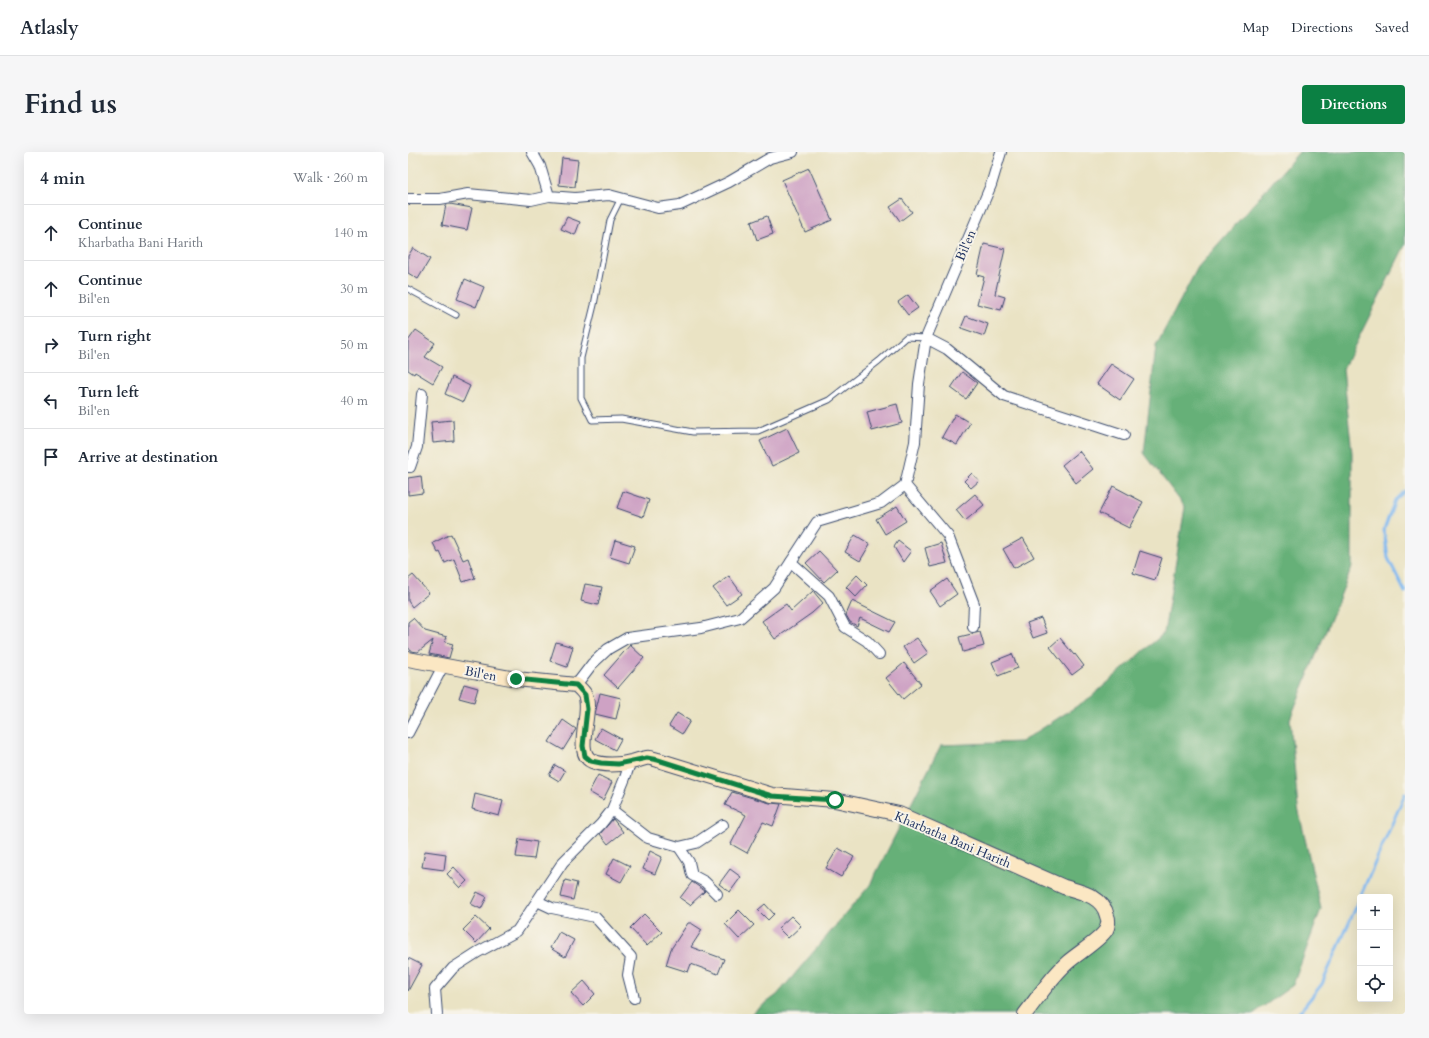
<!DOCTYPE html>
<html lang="en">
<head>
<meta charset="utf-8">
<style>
  :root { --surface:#fff; --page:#f6f6f7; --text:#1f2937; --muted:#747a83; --line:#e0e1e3; --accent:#0b8043 }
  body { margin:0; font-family:Cardo,serif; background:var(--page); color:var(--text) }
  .controls { position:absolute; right:12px; bottom:12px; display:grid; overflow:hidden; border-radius:4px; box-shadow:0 4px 16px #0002 }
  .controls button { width:36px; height:36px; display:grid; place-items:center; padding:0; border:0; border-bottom:1px solid var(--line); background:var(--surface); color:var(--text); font:20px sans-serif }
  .stop { position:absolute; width:12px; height:12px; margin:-9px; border:3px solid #0b8043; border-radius:50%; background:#fff }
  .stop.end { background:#0b8043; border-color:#fff; box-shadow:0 1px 4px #0008 }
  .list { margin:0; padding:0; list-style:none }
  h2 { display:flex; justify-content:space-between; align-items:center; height:52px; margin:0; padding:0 16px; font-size:17px }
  h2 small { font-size:13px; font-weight:400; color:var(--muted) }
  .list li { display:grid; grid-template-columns:26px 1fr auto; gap:12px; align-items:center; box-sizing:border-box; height:56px; padding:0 16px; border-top:1px solid var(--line) }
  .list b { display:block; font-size:15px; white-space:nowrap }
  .list p { margin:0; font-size:13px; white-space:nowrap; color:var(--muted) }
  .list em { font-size:13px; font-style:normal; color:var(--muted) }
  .icon { flex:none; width:22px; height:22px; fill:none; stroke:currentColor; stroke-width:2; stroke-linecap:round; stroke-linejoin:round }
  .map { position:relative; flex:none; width:997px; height:862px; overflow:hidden; border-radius:4px }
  header { display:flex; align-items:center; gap:24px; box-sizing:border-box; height:56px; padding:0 20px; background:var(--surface); border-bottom:1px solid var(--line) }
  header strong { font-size:19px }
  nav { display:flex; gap:22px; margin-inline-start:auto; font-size:14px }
  .intro { display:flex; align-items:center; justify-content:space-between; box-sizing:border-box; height:96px; padding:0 24px }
  h1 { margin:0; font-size:28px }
  .button { padding:10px 18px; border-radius:4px; background:var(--accent); color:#fff; font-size:14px; font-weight:700 }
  main { display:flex; gap:24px; padding:0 24px }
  aside { flex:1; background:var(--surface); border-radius:4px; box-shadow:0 4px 16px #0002 }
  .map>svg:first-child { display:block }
  .forest { fill:#66b078; stroke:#40706b }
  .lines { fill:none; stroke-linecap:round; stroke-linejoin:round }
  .stream { stroke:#81baf2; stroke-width:3 }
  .building { fill:#cea2c4 }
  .lane-casing { stroke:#3a4a6d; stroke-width:7 }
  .street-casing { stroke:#3a4a6d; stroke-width:12 }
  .secondary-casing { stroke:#3a4a6d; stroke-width:16 }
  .lane { stroke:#fff; stroke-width:5 }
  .street { stroke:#fff; stroke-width:10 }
  .secondary { stroke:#fbe7c3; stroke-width:14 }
  .route { stroke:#0b8043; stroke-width:5 }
  .labels { text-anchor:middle; stroke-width:4; stroke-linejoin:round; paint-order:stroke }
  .street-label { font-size:13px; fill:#1b2f5e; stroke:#f7f3e8 }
</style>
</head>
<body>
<header>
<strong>Atlasly</strong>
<nav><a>Map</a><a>Directions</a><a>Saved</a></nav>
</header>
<div class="intro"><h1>Find us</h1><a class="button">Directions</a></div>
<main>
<aside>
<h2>4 min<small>Walk · 260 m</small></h2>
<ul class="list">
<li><svg class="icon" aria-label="ahead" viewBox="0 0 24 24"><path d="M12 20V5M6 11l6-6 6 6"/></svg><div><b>Continue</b><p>Kharbatha Bani Harith</p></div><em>140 m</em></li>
<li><svg class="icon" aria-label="ahead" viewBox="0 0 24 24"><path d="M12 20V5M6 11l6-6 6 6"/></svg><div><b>Continue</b><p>Bil'en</p></div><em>30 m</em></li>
<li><svg class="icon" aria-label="right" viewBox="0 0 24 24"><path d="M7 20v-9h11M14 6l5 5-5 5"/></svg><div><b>Turn right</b><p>Bil'en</p></div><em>50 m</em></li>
<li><svg class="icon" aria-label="left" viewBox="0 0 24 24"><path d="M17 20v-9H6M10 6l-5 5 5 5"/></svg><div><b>Turn left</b><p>Bil'en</p></div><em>40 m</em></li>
<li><svg class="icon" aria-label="arrive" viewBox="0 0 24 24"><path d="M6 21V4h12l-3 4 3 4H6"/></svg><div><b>Arrive at destination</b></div></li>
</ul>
</aside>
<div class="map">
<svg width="997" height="862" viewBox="0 0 997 862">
  <rect width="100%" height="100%" fill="#f7f3e8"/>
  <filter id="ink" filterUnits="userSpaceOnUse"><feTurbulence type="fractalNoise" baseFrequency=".025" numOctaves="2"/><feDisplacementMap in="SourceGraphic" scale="8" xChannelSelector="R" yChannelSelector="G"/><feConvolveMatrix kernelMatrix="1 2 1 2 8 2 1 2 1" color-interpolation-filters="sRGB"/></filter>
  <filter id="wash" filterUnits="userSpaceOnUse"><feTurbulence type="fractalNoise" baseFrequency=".012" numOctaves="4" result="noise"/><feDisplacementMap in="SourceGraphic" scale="16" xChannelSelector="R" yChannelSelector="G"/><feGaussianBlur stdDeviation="0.9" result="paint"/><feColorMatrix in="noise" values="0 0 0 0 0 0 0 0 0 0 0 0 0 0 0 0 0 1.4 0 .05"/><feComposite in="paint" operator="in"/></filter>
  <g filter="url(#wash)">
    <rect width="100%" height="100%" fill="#eae3c4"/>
    <path class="forest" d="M891 0H997V93L935 217 944 301V415L882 567 890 656 913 757 885 833 845 862H343L369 843 462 733 533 593 613 590 683 545 756 481 777 355 736 301 748 194 790 115Z"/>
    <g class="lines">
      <g class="stream">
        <path d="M997 339 987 348 976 378 980 406 997 440"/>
        <path d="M952 745 997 642"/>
        <path d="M890 862 914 832 952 746"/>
      </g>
    </g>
    <g id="blocks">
      <g class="building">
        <path d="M154 6 170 8 167 35 151 33Z"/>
        <path d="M401 16 424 68 397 80 374 28Z"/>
        <path d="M494 47 504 60 492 69 482 55Z"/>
        <path d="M42 52 64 56 59 78 34 73 38 53Z"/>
        <path d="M359 64 365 82 349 88 343 70Z"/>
        <path d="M159 65 172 70 167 83 153 77Z"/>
        <path d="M576 92 597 97 587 142 597 145 593 158 569 152 576 125 569 123Z"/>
        <path d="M5 96 22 107 10 127 0 121V104Z"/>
        <path d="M57 127 76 135 68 155 49 147Z"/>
        <path d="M500 143 510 156 500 163 490 150Z"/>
        <path d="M558 164 580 172 576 184 553 176Z"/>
        <path d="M8 178 27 191 17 205 34 215 25 231 7 220 6 222 0 218V189Z"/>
        <path d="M703 212 726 227 712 248 689 232Z"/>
        <path d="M554 220 569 231 558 247 543 236Z"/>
        <path d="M44 225 62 234 55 250 37 242Z"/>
        <path d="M489 252 494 271 464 279 459 260Z"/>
        <path d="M547 262 562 271 549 293 534 285Z"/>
        <path d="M45 268 46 289 25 291 23 270Z"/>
        <path d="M379 276 391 301 364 314 352 289Z"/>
        <path d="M671 299 685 317 668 331 654 313Z"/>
        <path d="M564 321 571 329 563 336 556 329Z"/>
        <path d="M13 324 15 341 0 343V326Z"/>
        <path d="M705 334 735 350 721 376 691 361Z"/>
        <path d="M215 339 241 348 235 365 209 356Z"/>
        <path d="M567 342 576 353 557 369 548 358Z"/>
        <path d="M489 354 498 369 477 382 468 367Z"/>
        <path d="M43 382 55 408 60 406 67 426 55 430 46 407 37 411 32 400 30 401 25 391Z"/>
        <path d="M447 383 462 392 452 409 437 400Z"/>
        <path d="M615 386 626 405 606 416 595 397Z"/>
        <path d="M207 388 227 394 221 411 202 405Z"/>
        <path d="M490 389 503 399 495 410 486 395Z"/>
        <path d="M533 391 539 411 522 415 517 396Z"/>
        <path d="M411 399 429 418 416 430 398 411Z"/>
        <path d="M732 399 754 406 747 428 725 421Z"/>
        <path d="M5 423 21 441 4 455 0 449V427Z"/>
        <path d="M449 423 459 433 448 445 438 435Z"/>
        <path d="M321 424 334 442 318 453 305 436Z"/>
        <path d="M539 427 549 442 532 454 522 439Z"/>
        <path d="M177 432 194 435 190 453 173 449Z"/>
        <path d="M405 439 415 451 404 461 367 487 354 469 378 452 383 459Z"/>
        <path d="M444 449 487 470 481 480 452 466 449 474 442 470 438 463Z"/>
        <path d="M5 466 17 479 39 485 37 490 45 492 41 506 21 502 25 488 10 500 3 499 0 495V470Z"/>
        <path d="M633 466 639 481 625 486 619 471Z"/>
        <path d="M572 480 576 494 555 500 551 485Z"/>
        <path d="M509 486 520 501 506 511 495 495Z"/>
        <path d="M652 486 666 503 667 502 676 514 664 523 642 495Z"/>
        <path d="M148 490 165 495 159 515 142 509Z"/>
        <path d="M222 493 236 506 210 536 196 523Z"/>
        <path d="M604 502 610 516 590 524 584 510Z"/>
        <path d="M496 511 513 532 495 547 478 526Z"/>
        <path d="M56 532 70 536 66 550 51 546Z"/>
        <path d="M192 541 213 546 208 567 187 562Z"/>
        <path d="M269 561 282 569 274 582 261 574Z"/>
        <path d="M155 568 168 577 155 598 141 590Z"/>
        <path d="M193 576 213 587 207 598 187 587Z"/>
        <path d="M147 613 157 619 151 629 141 623Z"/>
        <path d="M190 623 204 630 195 648 181 640Z"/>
        <path d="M324 640 362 651 373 652 365 674 355 670 339 701 323 692 338 663 317 653Z"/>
        <path d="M67 642 95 649 91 664 64 657Z"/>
        <path d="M205 667 215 680 200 692 192 682Z"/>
        <path d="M111 687 129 690 126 707 108 705Z"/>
        <path d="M430 696 446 705 433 725 418 716Z"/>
        <path d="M17 699 38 702 36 718 14 715Z"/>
        <path d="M242 699 254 705 247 722 235 717Z"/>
        <path d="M206 706 222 714 213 730 198 722Z"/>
        <path d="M46 715 59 729 52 736 39 722Z"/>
        <path d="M322 717 333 725 322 740 311 732Z"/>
        <path d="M157 728 169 731 165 748 153 745Z"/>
        <path d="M284 730 297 739 282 753 272 746Z"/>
        <path d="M69 740 79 745 73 757 63 752Z"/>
        <path d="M357 752 366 762 360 768 350 758Z"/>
        <path d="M331 758 346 773 331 787 317 772Z"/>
        <path d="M236 762 254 780 239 794 222 776Z"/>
        <path d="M383 764 393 774 380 786 370 776Z"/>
        <path d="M68 765 81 777 68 791 55 778Z"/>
        <path d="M280 771H283L294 778 283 795 316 807 310 822 283 812 280 820 258 813 263 797Z"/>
        <path d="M151 780 166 788 157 805 142 796Z"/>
        <path d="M0 806 14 813 0 839Z"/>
        <path d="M176 829 187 842 175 854 163 841Z"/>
      </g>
    </g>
  </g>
  <g filter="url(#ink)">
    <use href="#blocks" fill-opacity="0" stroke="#3a4a6d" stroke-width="1"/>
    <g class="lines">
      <g class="lane-casing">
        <g id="lane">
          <path d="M213 46 202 68 186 153 173 206V246L184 268 213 267 285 280 350 279 421 248 471 209 498 185 518 186"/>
          <path d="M0 137 48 163"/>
        </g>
      </g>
      <g class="street-casing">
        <g id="street">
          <path d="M124 0 132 14 141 44 167 46 201 43 250 56 272 53 321 30 362 6 385 0"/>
          <path d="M0 47H32L60 42 123 48 141 44"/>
          <path d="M518 186 583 33 593 0"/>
          <path d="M0 315H2L9 295 14 242"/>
          <path d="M497 333 540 384 566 452 565 475"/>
          <path d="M383 410 421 444 437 475 459 489 471 502"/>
          <path d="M168 533 184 512 200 497 219 486 293 476 332 466 366 436 409 370 473 351 497 333 507 290 511 232 518 186 539 197 596 244 716 283"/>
          <path d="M0 581 35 514"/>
          <path d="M204 658 240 686 271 695 288 691 315 673"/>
          <path d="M271 695 281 710 284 723 297 730 309 742"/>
          <path d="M129 749 144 756 187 765 223 805 220 823 226 846"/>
          <path d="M29 862 27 837 45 816 70 800 109 779 155 710 193 672 204 658 217 626 222 611"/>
        </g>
      </g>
      <g class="secondary-casing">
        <path id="secondary" d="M0 507 108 527 168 533C171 536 175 539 177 543 185 559 165 601 184 609 195 614 212 613 223 610 228 609 233 607 238 606 242 605 246 607 250 608L364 643 427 648 491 662 656 735C673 740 695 744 699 764 701 768 700 774 698 778 692 788 669 802 660 810 643 825 631 844 617 862"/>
      </g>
      <use href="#lane" class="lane"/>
      <use href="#street" class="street"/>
      <use href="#secondary" class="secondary"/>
    </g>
  </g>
  <g class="lines" filter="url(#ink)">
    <path class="route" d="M108 527 168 533 177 543 179 557 175 594 177 604 183 609 193 611 210 612 239 606 250 608 364 644 427 648"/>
  </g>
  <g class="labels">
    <g class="street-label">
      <text transform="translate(557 93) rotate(-67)" y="5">Bil'en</text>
      <text transform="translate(73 521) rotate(11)" y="5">Bil'en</text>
      <text transform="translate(545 687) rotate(23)" y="5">Kharbatha Bani Harith</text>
    </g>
  </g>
</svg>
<div class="controls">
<button>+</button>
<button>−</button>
<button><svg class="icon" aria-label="locate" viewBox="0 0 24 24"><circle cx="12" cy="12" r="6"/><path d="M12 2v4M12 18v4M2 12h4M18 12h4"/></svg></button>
</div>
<div class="stop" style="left:427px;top:648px"></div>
<div class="stop end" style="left:108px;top:527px"></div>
</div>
</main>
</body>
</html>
